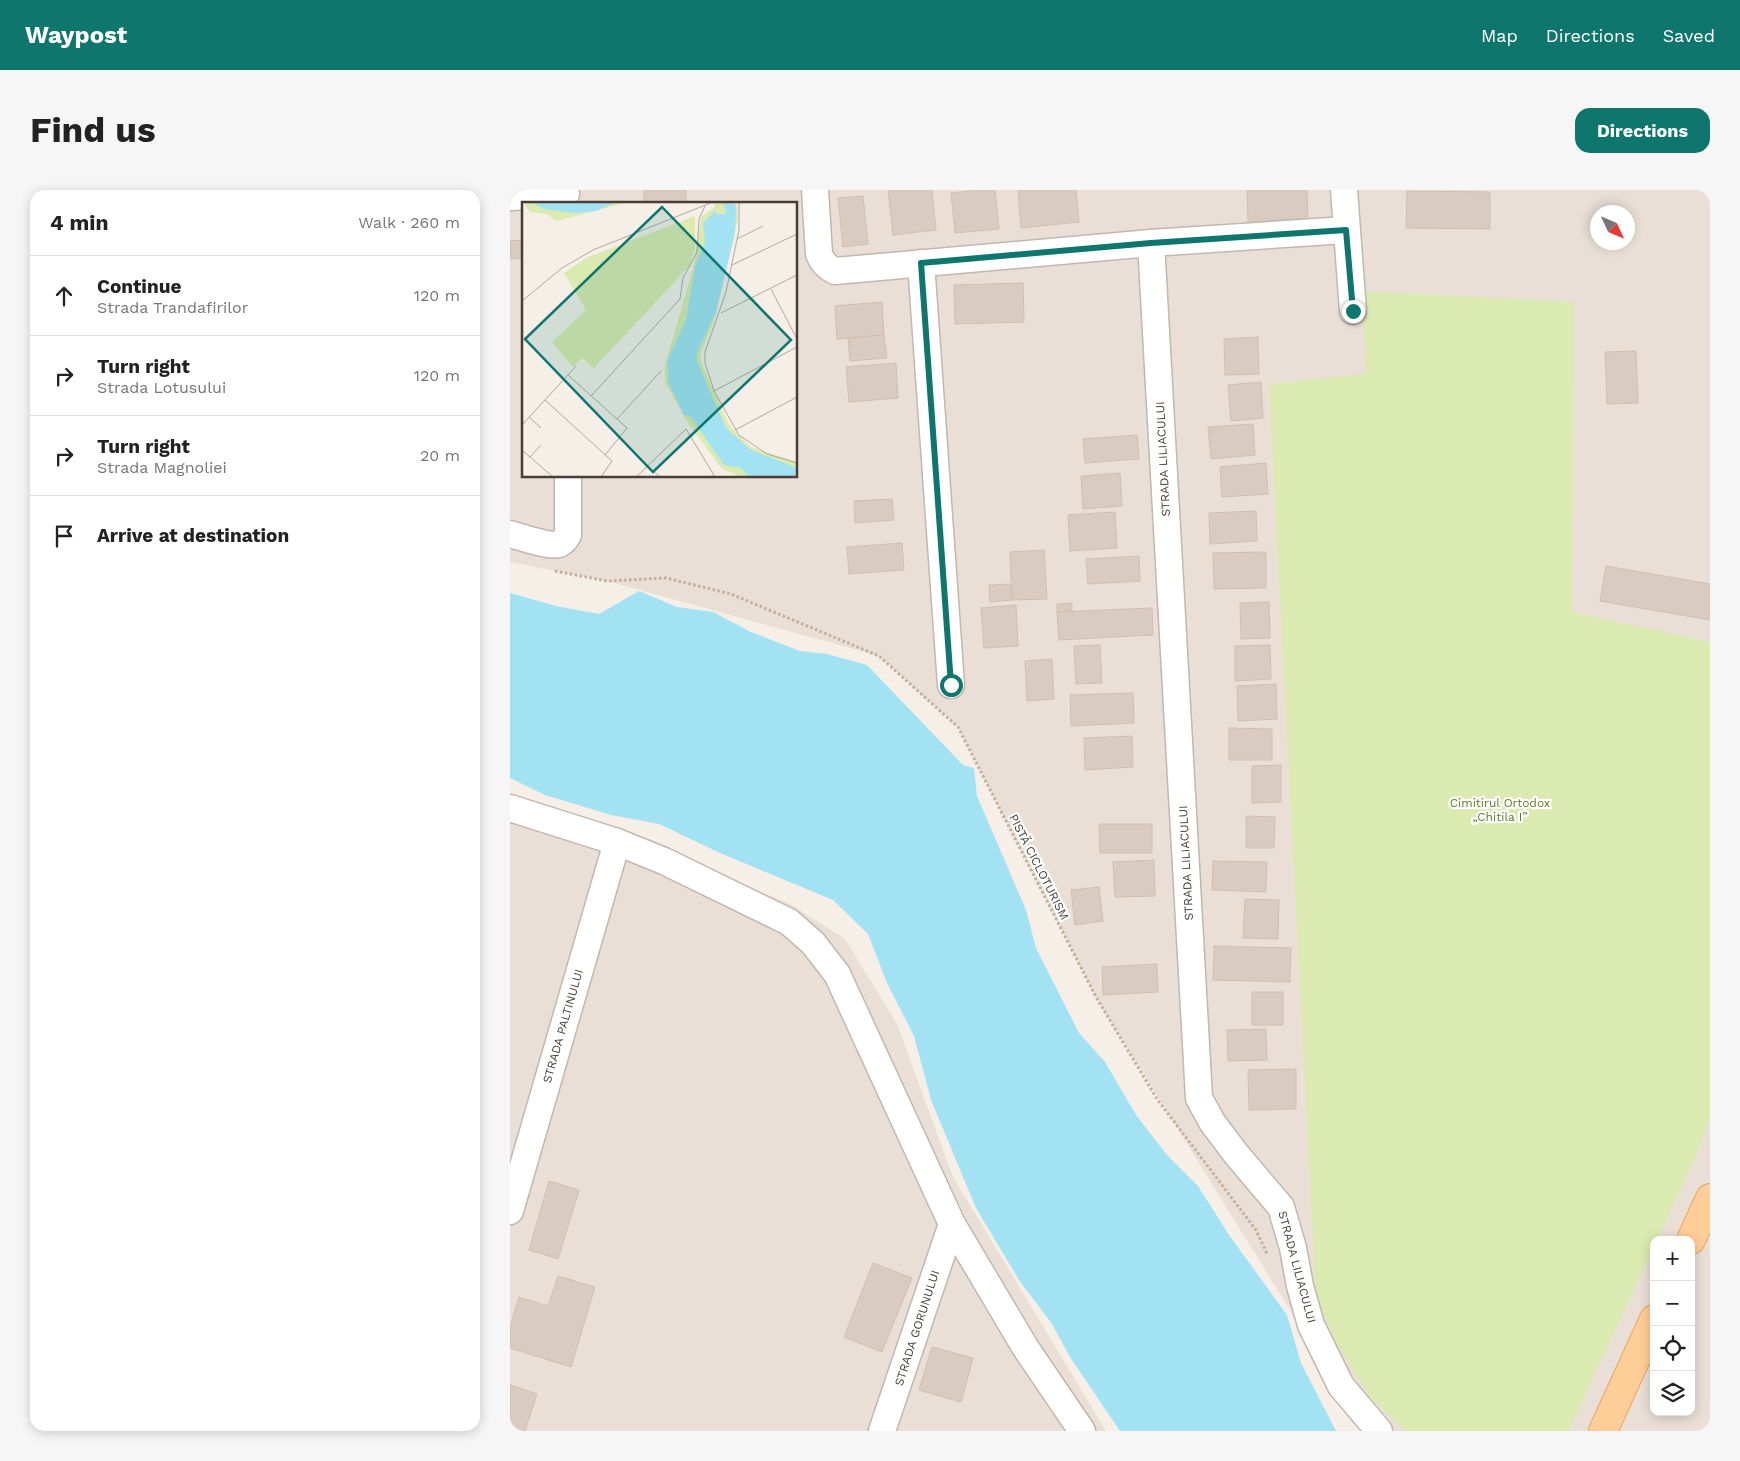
<!DOCTYPE html>
<html lang="en">
<head>
<meta charset="utf-8">
<style>
  :root { --surface:#fff; --page:#f6f6f6; --text:#222; --muted:#767676; --line:#e0e0e0; --accent:#0f766e }
  body { margin:0; font-family:"Work Sans",sans-serif; background:var(--page); color:var(--text) }
  .controls { position:absolute; right:15px; bottom:15px; display:grid; overflow:hidden; border-radius:10px; box-shadow:0 2px 12px #0003 }
  .controls button { width:45px; height:45px; display:grid; place-items:center; padding:0; border:0; border-bottom:1px solid var(--line); background:var(--surface); color:var(--text); font:25px sans-serif }
  .compass { position:absolute; left:1080px; top:15px; width:45px; height:45px; border-radius:50%; background:var(--surface); box-shadow:0 2px 12px #0003; rotate:134deg }
  .stop { position:absolute; width:15px; height:15px; margin:-11px; border:4px solid #0f766e; border-radius:50%; background:#fff }
  .stop.end { background:#0f766e; border-color:#fff; box-shadow:0 1px 5px #0008 }
  .list { margin:0; padding:0; list-style:none }
  h2 { display:flex; justify-content:space-between; align-items:center; height:65px; margin:0; padding:0 20px; font-size:21px }
  h2 small { font-size:16px; font-weight:400; color:var(--muted) }
  .list li { display:grid; grid-template-columns:32px 1fr auto; gap:15px; align-items:center; box-sizing:border-box; height:80px; padding:0 20px; border-top:1px solid var(--line) }
  .list b { display:block; font-size:19px; white-space:nowrap }
  .list p { margin:0; font-size:16px; white-space:nowrap; color:var(--muted) }
  .list em { font-size:16px; font-style:normal; color:var(--muted) }
  .icon { flex:none; width:28px; height:28px; fill:none; stroke:currentColor; stroke-width:2; stroke-linecap:round; stroke-linejoin:round }
  .map { position:relative; flex:none; width:1200px; height:1241px; overflow:hidden; border-radius:15px }
  header { display:flex; align-items:center; gap:30px; box-sizing:border-box; height:70px; padding:0 25px; background:var(--accent); color:#fff }
  header strong { font-size:24px }
  nav { display:flex; gap:28px; margin-inline-start:auto; font-size:18px }
  .intro { display:flex; align-items:center; justify-content:space-between; box-sizing:border-box; height:120px; padding:0 30px }
  h1 { margin:0; font-size:35px }
  .button { padding:12px 22px; border-radius:15px; background:var(--accent); color:#fff; font-size:18px; font-weight:700 }
  main { display:flex; gap:30px; padding:0 30px }
  aside { flex:1; background:var(--surface); border-radius:15px; box-shadow:0 2px 12px #0003 }
  .map>svg:first-child { display:block }
  .residential { fill:#e9dfd6; fill-rule:evenodd }
  .green { fill:#dbeab0 }
  .water { fill:#a3e2f3 }
  .building { fill:#dacbc0; stroke:#d2beb0 }
  .lines { fill:none; stroke-linecap:round; stroke-linejoin:round }
  .minor-casing { stroke:#c3b7ad; stroke-width:29 }
  .major-casing { stroke:#e7a664; stroke-width:30 }
  .path { stroke:#c3ad9b; stroke-width:3; stroke-dasharray:2.5 2.5; stroke-linecap:butt }
  .minor { stroke:#fff; stroke-width:26 }
  .major { stroke:#ffcd97; stroke-width:28 }
  .route { stroke:#0f766e; stroke-width:6 }
  .labels { text-anchor:middle; stroke-width:4.5; stroke-linejoin:round; paint-order:stroke }
  .street-label { font-size:12px; fill:#483e37; stroke:#fff }
  .park-label { font-size:12px; fill:#587d27; stroke:#fff }
  .inset-road { fill:none; stroke:#b0a8a1; stroke-width:1 }
  .view { fill:#0f766e; fill-opacity:0.15; stroke:#0f766e; stroke-width:2.5 }
  .inset-edge { fill:none; stroke:#483e37; stroke-width:2.5 }
</style>
</head>
<body>
<header>
<strong>Waypost</strong>
<nav><a>Map</a><a>Directions</a><a>Saved</a></nav>
</header>
<div class="intro"><h1>Find us</h1><a class="button">Directions</a></div>
<main>
<aside>
<h2>4 min<small>Walk · 260 m</small></h2>
<ul class="list">
<li><svg class="icon" aria-label="ahead" viewBox="0 0 24 24"><path d="M12 20V5M6 11l6-6 6 6"/></svg><div><b>Continue</b><p>Strada Trandafirilor</p></div><em>120 m</em></li>
<li><svg class="icon" aria-label="right" viewBox="0 0 24 24"><path d="M7 20v-9h11M14 6l5 5-5 5"/></svg><div><b>Turn right</b><p>Strada Lotusului</p></div><em>120 m</em></li>
<li><svg class="icon" aria-label="right" viewBox="0 0 24 24"><path d="M7 20v-9h11M14 6l5 5-5 5"/></svg><div><b>Turn right</b><p>Strada Magnoliei</p></div><em>20 m</em></li>
<li><svg class="icon" aria-label="arrive" viewBox="0 0 24 24"><path d="M6 21V4h12l-3 4 3 4H6"/></svg><div><b>Arrive at destination</b></div></li>
</ul>
</aside>
<div class="map">
<svg width="1200" height="1241" viewBox="0 0 1200 1241">
  <rect width="100%" height="100%" fill="#f5efe8"/>
  <g class="residential">
    <path d="M0 0H1200V1241H872L785 1128 586 807 448 537 369 466 97 391 0 372ZM14 14H286V286H14ZM1088 22H1118V52H1088ZM1144 1050H1181V1222H1144Z"/>
    <path d="M0 608 140 653 282 715 335 749 387 834 443 987 596 1241H0Z"/>
  </g>
  <path class="green" d="M852 101 1064 112 1062 422 1200 452V928L1186 965 1147 1050H1144V1056L1058 1241H896L861 1208 827 1154 806 1107 759 194 856 184Z"/>
  <path class="water" d="M129 401 167 417 203 422 241 442 290 461 317 464 357 475 453 575 464 578 467 606 516 720 526 758 569 843 595 872 626 925 657 965 688 996 719 1045 777 1125 791 1173 826 1241H610L560 1167 542 1134 509 1090 466 1018 421 910 404 846 377 793 358 744 323 710 210 663 149 634 101 625 35 605 0 588V403L46 416 89 424Z"/>
  <g class="building">
    <rect x="134" y="0" width="42" height="14"/>
    <path d="M378 0H422L426 40 383 45Z"/>
    <path d="M472 0H485L489 39 445 43 441 3Z"/>
    <path d="M508 0H566L569 32 511 38Z"/>
    <path d="M737 0H797L798 29 738 32Z"/>
    <path d="M897 1 980 2V39L896 38Z"/>
    <path d="M353 6 358 54 333 57 328 8Z"/>
    <path d="M14 50V68L1 69 0 51Z"/>
    <path d="M513 93 514 132 445 134 444 95Z"/>
    <path d="M372 112 374 145 327 149 325 116Z"/>
    <path d="M374 145 377 168 340 171 338 148Z"/>
    <path d="M748 147 749 184 715 185 714 149Z"/>
    <path d="M1126 161 1128 213 1097 214 1095 162Z"/>
    <path d="M386 173 388 208 339 212 336 177Z"/>
    <path d="M751 192 753 228 721 231 718 195Z"/>
    <path d="M743 234 745 265 701 269 698 237Z"/>
    <path d="M627 245 629 269 575 273 573 249Z"/>
    <path d="M756 273 758 304 712 307 710 277Z"/>
    <path d="M610 283 612 316 573 319 571 286Z"/>
    <path d="M382 309 384 330 345 333 344 311Z"/>
    <path d="M746 321 747 351 700 354 699 323Z"/>
    <path d="M605 322 607 358 560 361 558 325Z"/>
    <path d="M392 353 394 380 339 384 337 357Z"/>
    <path d="M534 360 537 409 502 410 500 362Z"/>
    <path d="M756 362V398L704 399 703 363Z"/>
    <path d="M629 366 630 391 578 394 576 369Z"/>
    <path d="M1096 376 1200 394V430L1090 411Z"/>
    <path d="M501 394 502 410 480 412 479 395Z"/>
    <path d="M759 412 760 448 731 449 730 413Z"/>
    <path d="M562 413V421L547 422V414Z"/>
    <path d="M506 415 508 456 474 458 471 418Z"/>
    <path d="M642 418 643 445 549 450 547 422Z"/>
    <path d="M590 455 592 493 566 494 564 456Z"/>
    <path d="M760 455 761 489 725 491V456Z"/>
    <path d="M542 469 544 509 517 511 515 471Z"/>
    <path d="M766 494 767 529 728 531 727 496Z"/>
    <path d="M623 503 624 533 561 536 560 505Z"/>
    <path d="M719 538 762 539V570H719Z"/>
    <path d="M622 546 623 577 575 580 574 548Z"/>
    <path d="M771 575V612L742 613V576Z"/>
    <path d="M736 626 765 627 764 658H736Z"/>
    <path d="M589 634H642V663H590Z"/>
    <path d="M644 670 645 706 605 707 603 672Z"/>
    <path d="M703 671 757 672 756 702 702 700Z"/>
    <path d="M589 697 593 731 565 735 561 700Z"/>
    <path d="M735 709 769 710 768 749 733 748Z"/>
    <path d="M704 756 781 758 780 792 703 790Z"/>
    <path d="M647 774 648 802 593 805 592 777Z"/>
    <rect x="742" y="802" width="31" height="33"/>
    <path d="M756 839 757 870 718 871 717 840Z"/>
    <path d="M786 879V919L739 920 738 880Z"/>
    <path d="M39 991 69 1000 48 1069 19 1060Z"/>
    <path d="M363 1073 402 1088 372 1162 334 1147Z"/>
    <path d="M48 1086 85 1097 61 1177 0 1158V1137L9 1107 38 1116Z"/>
    <path d="M422 1157 463 1168 451 1212 409 1200Z"/>
    <path d="M0 1195 27 1204 15 1241H0Z"/>
  </g>
  <g class="lines">
    <g class="minor-casing">
      <g id="minor">
        <path d="M305 0 309 64C312 72 316 77 325 81L641 53 836 40"/>
        <path d="M834 0 843 121"/>
        <path d="M0 7 56 4"/>
        <path d="M641 53 689 908 702 932 726 964 771 1017 783 1058 790 1096 801 1135 831 1196 869 1241"/>
        <path d="M411 73 441 495"/>
        <path d="M0 344C11 347 39 357 49 354 53 352 56 349 58 345V286"/>
        <path d="M0 618 107 652 154 671 279 732 303 753 327 784 442 1034 515 1157 572 1241"/>
        <path d="M0 1021 107 652"/>
        <path d="M372 1241 442 1034"/>
      </g>
    </g>
    <g class="major-casing">
      <g id="major">
        <path d="M1181 1050 1200 1008"/>
        <path d="M1093 1241 1144 1129"/>
      </g>
    </g>
    <path class="path" d="M45 381 97 391 156 388 221 404 369 466 448 537 586 807 647 909 746 1040 757 1064"/>
    <use href="#minor" class="minor"/>
    <use href="#major" class="major"/>
  </g>
  <g class="lines">
    <path class="route" d="M441 495 411 73 641 53 836 40 843 121"/>
  </g>
  <g class="labels">
    <g class="street-label">
      <text transform="translate(653 269) rotate(-93)" y="4">STRADA LILIACULUI</text>
      <text transform="translate(676 673) rotate(-93)" y="4">STRADA LILIACULUI</text>
      <text transform="translate(529 677) rotate(63)" y="4">PISTĂ CICLOTURISM</text>
      <text transform="translate(53 836) rotate(-74)" y="4">STRADA PALTINULUI</text>
      <text transform="translate(787 1077) rotate(75)" y="4">STRADA LILIACULUI</text>
      <text transform="translate(407 1138) rotate(-72)" y="4">STRADA GORUNULUI</text>
    </g>
    <g class="park-label">
      <text x="990" y="617">Cimitirul Ortodox<tspan x="990" dy="14">„Chitila I”</tspan></text>
    </g>
  </g>
  <g transform="translate(12 12)">
    <rect width="275" height="275" fill="#f5efe8"/>
    <path d="M1 0H106L35 19 24 12 8 10ZM191 0H214L216 16 193 116 178 153 180 163 207 223 229 245 275 260V275H220L200 267 164 218 143 180V163L172 63 179 15 193 5ZM173 14V46L168 63 72 166 60 156 51 165 30 140 64 108 42 71 66 55Z" fill="#dbeab0"/>
    <path d="M9 0H95L74 9 54 11 22 7ZM202 1 212 2 214 6 213 31 194 110 175 151V159L204 226 229 248 275 266V275H227L219 266 202 263 169 215 162 213 146 180V157L164 117 173 64 183 40 181 21 194 8V12H204Z" fill="#a3e2f3"/>
    <path class="inset-road" d="M217 0V28L204 90 183 150V161L192 189 217 233 245 252 275 261M215 37 241 24M210 63 275 32M249 87 275 137M0 99 40 66 71 48 191 0M199 111 275 73M46 173 105 226 83 253M192 189 275 145M69 194 158 97 161 76 175 50 177 17 183 4M23 198 90 259 79 275M7 215 19 226M95 217 139 169M0 223 54 164M213 228 275 195M0 248 31 275M8 255 19 243M126 264 138 275M114 275 164 227 193 275"/>
    <path class="view" d="M140 5 269 138 131 270 3 137Z"/>
    <rect width="275" height="275" class="inset-edge"/>
  </g>
</svg>
<div class="controls">
<button>+</button>
<button>−</button>
<button><svg class="icon" aria-label="locate" viewBox="0 0 24 24"><circle cx="12" cy="12" r="6"/><path d="M12 2v4M12 18v4M2 12h4M18 12h4"/></svg></button>
<button><svg class="icon" aria-label="layers" viewBox="0 0 24 24"><path d="M12 4l9 5-9 5-9-5zM3 14l9 5 9-5"/></svg></button>
</div>
<svg class="compass" viewBox="-18 -18 36 36"><path d="M0-13l5 13h-10z" fill="#e53935"/><path d="M0 13l5-13h-10z" fill="#767676"/></svg>
<div class="stop" style="left:441px;top:495px"></div>
<div class="stop end" style="left:843px;top:121px"></div>
</div>
</main>
</body>
</html>
